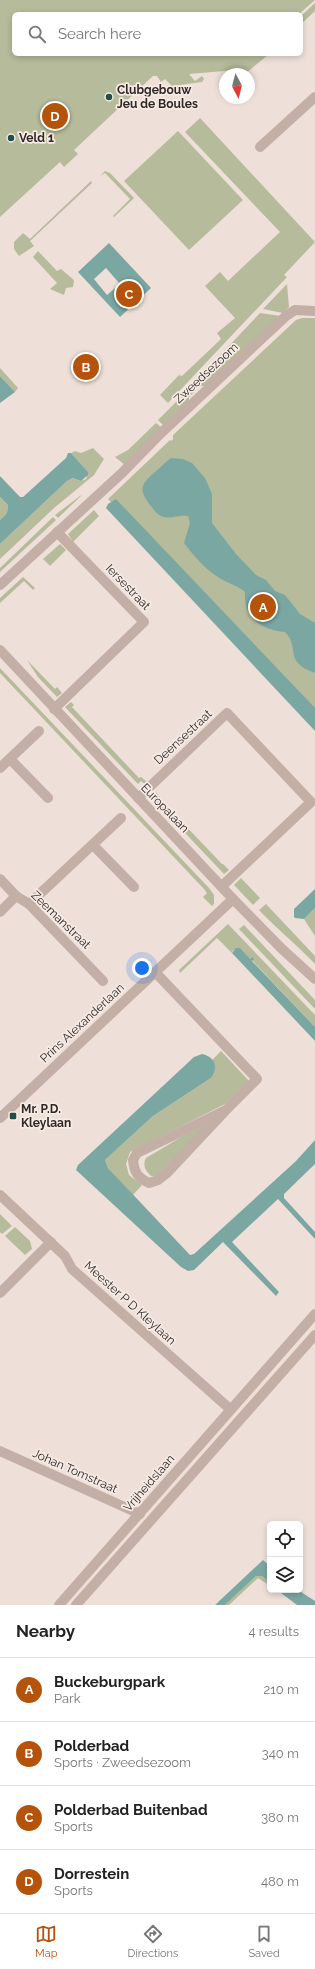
<!DOCTYPE html>
<html lang="en">
<head>
<meta charset="utf-8">
<style>
  :root { --surface:#fff; --page:#f6f6f6; --text:#222; --muted:#767676; --line:#e0e0e0; --accent:#b45309 }
  body { margin:0; font-family:Raleway,sans-serif; background:var(--page); color:var(--text) }
  .controls { position:absolute; right:12px; bottom:12px; display:grid; overflow:hidden; border-radius:6px; box-shadow:0 2px 6px #0003 }
  .controls button { width:36px; height:36px; display:grid; place-items:center; padding:0; border:0; border-bottom:1px solid var(--line); background:var(--surface); color:var(--text); font:20px sans-serif }
  .compass { position:absolute; left:219px; top:68px; width:36px; height:36px; border-radius:50%; background:var(--surface); box-shadow:0 2px 6px #0003; rotate:173deg }
  .you { position:absolute; left:142px; top:968px; width:14px; height:14px; margin:-10px; border:3px solid #fff; border-radius:50%; background:#1a73e8; box-shadow:0 0 0 6px #1a73e833 }
  .badge { display:grid; place-items:center; width:26px; height:26px; border-radius:50%; background:var(--accent); color:#fff; font-size:13px; font-weight:700 }
  .pin { position:absolute; translate:-50% -50%; border:2px solid #fff; box-shadow:0 1px 4px #0006 }
  .list { margin:0; padding:0; list-style:none }
  h2 { display:flex; justify-content:space-between; align-items:center; height:52px; margin:0; padding:0 16px; font-size:17px }
  h2 small { font-size:13px; font-weight:400; color:var(--muted) }
  .list li { display:grid; grid-template-columns:26px 1fr auto; gap:12px; align-items:center; box-sizing:border-box; height:64px; padding:0 16px; border-top:1px solid var(--line) }
  .list b { display:block; font-size:15px; white-space:nowrap }
  .list p { margin:0; font-size:13px; white-space:nowrap; color:var(--muted) }
  .list em { font-size:13px; font-style:normal; color:var(--muted) }
  .icon { flex:none; width:22px; height:22px; fill:none; stroke:currentColor; stroke-width:2; stroke-linecap:round; stroke-linejoin:round }
  .map { position:relative; flex:none; width:315px; height:1605px; overflow:hidden }
  .search { position:absolute; background:var(--surface); box-shadow:0 2px 6px #0003; left:12px; right:12px; top:12px; height:44px; display:flex; align-items:center; gap:10px; box-sizing:border-box; padding:0 14px; border-radius:6px; color:var(--muted); font-size:15px }
  .sheet { height:308px; background:var(--surface) }
  nav { display:flex; justify-content:space-around; align-items:center; box-sizing:border-box; height:56px; border-top:1px solid var(--line); background:var(--surface); font-size:11px; color:var(--muted) }
  nav a { display:grid; justify-items:center; gap:2px }
  nav .on { color:var(--accent) }
  .map>svg:first-child { display:block }
  .green { fill:#b5bb9b }
  .water { fill:#7ba7a2; fill-rule:evenodd }
  .lines { fill:none; stroke-linecap:round; stroke-linejoin:round }
  .minor { stroke:#c4afa6; stroke-width:10 }
  .poi-dot { fill:#214e49; stroke:#f6ebe4; stroke-width:1.5 }
  .labels { text-anchor:middle; stroke-width:3.5; stroke-linejoin:round; paint-order:stroke }
  .poi-label { font-size:12px; font-weight:bold; fill:#312826; stroke:#f6ebe4; text-anchor:start }
  .street-label { font-size:12px; fill:#312826; stroke:#f6ebe4 }
</style>
</head>
<body>
<div class="map">
<svg width="315" height="1605" viewBox="0 0 315 1605">
  <rect width="100%" height="100%" fill="#eee0d9"/>
  <g class="green">
    <path d="M0 0H315L299 14H14V54H269L245 74H233L236 70 189 74 195 81 202 76 204 79 202 82 172 86 165 79 161 82 157 76H153L74 150 78 154 64 167 60 162 0 217Z"/>
    <path d="M315 3V11L301 24V16Z"/>
    <path d="M200 118 315 242 284 275 287 277 168 403 160 395 179 375 182 376 221 339 217 333 235 318 205 286 220 272 228 281 280 232 185 132Z"/>
    <path d="M178 131 243 200 189 250 124 181Z"/>
    <path d="M105 171 110 173 134 198 114 217 113 216 130 199 105 173 100 176Z"/>
    <path d="M91 181 92 183 30 241 34 246 19 256 14 249V242L23 233 30 239Z"/>
    <path d="M38 251 57 271 61 269 74 280 73 287 66 288 64 295 50 289 57 283 33 257Z"/>
    <path d="M287 284 289 307 283 313 263 309Z"/>
    <path d="M260 313 281 316 207 386H201L198 388 194 383Z"/>
    <path d="M302 318H315V714L108 499 170 440 171 441 173 439V435L296 320Z"/>
    <path d="M0 368 18 388 15 392 0 376Z"/>
    <path d="M192 386 196 390 189 397V402L164 426 158 420Z"/>
    <path d="M156 423 162 428 125 465 115 457 128 450Z"/>
    <path d="M93 448 104 459 94 475 54 508 0 559V544L67 481 71 478 81 481 86 479 88 472 71 453 75 451 81 453Z"/>
    <path d="M82 495 58 518 55 515 80 496Z"/>
    <path d="M0 497 8 505 7 513 0 520Z"/>
    <path d="M94 510 99 516 73 542 68 534Z"/>
    <path d="M53 517 56 520 0 572V568Z"/>
    <path d="M60 544 66 550 50 566 43 559Z"/>
    <path d="M23 577 35 588 33 590 24 581 0 603V598Z"/>
    <path d="M27 660 55 689 57 687 62 693 57 697 38 677Z"/>
    <path d="M0 668 209 888 214 895V904L212 906 203 897 207 893 204 889 0 673Z"/>
    <path d="M71 702 74 705 72 707 139 778 141 777 147 782 145 784 141 781 138 784 65 707Z"/>
    <path d="M156 792 160 797 159 798 222 864H223L229 870 224 874 151 797Z"/>
    <path d="M241 878 260 898 253 905 234 885Z"/>
    <path d="M266 904 315 956V964C297 945 277 929 259 910Z"/>
    <path d="M315 908V936L304 919Z"/>
    <path d="M228 924 315 1015V1027L252 960V957L250 959 233 950 232 953 217 938 180 973 179 970Z"/>
    <path d="M244 925 315 1000V1009L239 929Z"/>
    <path d="M221 1051 249 1081 225 1104 130 1152 126 1164 129 1175 142 1185 133 1195 108 1168 105 1160 153 1116 211 1078 213 1061 212 1060Z"/>
    <path d="M214 1121 157 1176H151C146 1171 142 1166 146 1158L183 1136Z"/>
    <path d="M0 1214 12 1226 2 1234 0 1232Z"/>
    <path d="M15 1227 30 1241 32 1249 25 1255 5 1236Z"/>
    <path d="M256 1576H262L270 1583V1586L258 1578 229 1605H225Z"/>
  </g>
  <g class="water">
    <path d="M109 243 151 288 120 317 78 272ZM106 268 120 284 107 295 94 279Z"/>
    <path d="M0 376 15 392 0 403Z"/>
    <path d="M68 453H71L88 472V475L81 481 72 478 67 481 0 544V520L7 513 8 505 0 497V476L20 497H23L66 458Z"/>
    <path d="M171 458 183 459 192 463 205 478 212 494V523L236 554 256 575 266 580 275 591 285 595 300 614 315 623V673C282 661 301 648 285 632 262 630 243 618 245 592 242 588 224 581 218 577 205 569 193 555 184 543L190 523 188 516C179 515 170 519 164 517 158 516 154 510 150 505 138 489 141 484 155 472 161 467 165 462 171 458Z"/>
    <path d="M116 499 315 708V731L106 508 108 504Z"/>
    <path d="M315 889V908L304 919 295 918 294 917V909Z"/>
    <path d="M236 948H240L250 959 252 957 254 959 252 961 315 1027V1041L232 953Z"/>
    <path d="M202 1054C215 1057 219 1067 211 1078L153 1116 105 1160 108 1168 190 1255 194 1254 296 1161 315 1140V1164L284 1194V1198L315 1232V1239L278 1199 232 1242 279 1292 276 1296 223 1242 194 1270 188 1271 181 1267 76 1170 78 1165 194 1057Z"/>
    <path d="M263 1560 270 1566V1583L262 1576H256L225 1605H215Z"/>
    <path d="M277 1590H298L315 1601V1605H297Z"/>
  </g>
  <g class="lines">
    <g class="minor">
      <path d="M260 147 315 97"/>
      <path d="M0 585 122 473 160 434 286 316 295 310 315 311"/>
      <path d="M0 650 233 899 281 948 315 979"/>
      <path d="M54 709 144 622 57 532"/>
      <path d="M10 759 48 798"/>
      <path d="M0 768 39 731"/>
      <path d="M138 798 227 713 311 802 222 886"/>
      <path d="M93 845 134 887"/>
      <path d="M0 879 16 896 29 904 103 981"/>
      <path d="M29 904 121 818"/>
      <path d="M0 912 16 896"/>
      <path d="M155 972 257 1079 226 1110 137 1153 133 1160C134 1172 138 1178 149 1183L158 1180 167 1173 226 1110"/>
      <path d="M0 1118 233 899"/>
      <path d="M0 1195 65 1256 72 1269 230 1409"/>
      <path d="M0 1293 51 1242"/>
      <path d="M0 1451 140 1514"/>
      <path d="M59 1605 315 1314"/>
      <path d="M76 1605 315 1335"/>
    </g>
  </g>
  <g class="poi-dot">
    <circle cx="109" cy="97" r="4"/>
    <circle cx="11" cy="138" r="4"/>
    <rect x="9" y="1112" width="8" height="8" rx="2"/>
  </g>
  <g class="labels">
    <g class="poi-label">
      <text x="117" y="94">Clubgebouw<tspan x="117" dy="14">Jeu de Boules</tspan></text>
      <text x="19" y="142">Veld 1</text>
      <text x="21" y="1113">Mr. P.D.<tspan x="21" dy="14">Kleylaan</tspan></text>
    </g>
    <g class="street-label">
      <text transform="translate(206 373) rotate(-43)" y="4">Zweedsezoom</text>
      <text transform="translate(128 587) rotate(46)" y="4">Iersestraat</text>
      <text transform="translate(183 737) rotate(-43)" y="4">Deensestraat</text>
      <text transform="translate(165 808) rotate(46)" y="4">Europalaan</text>
      <text transform="translate(61 920) rotate(44)" y="4">Zeemanstraat</text>
      <text transform="translate(82 1023) rotate(-43)" y="4">Prins Alexanderlaan</text>
      <text transform="translate(130 1303) rotate(42)" y="4">Meester P D Kleylaan</text>
      <text transform="translate(75 1471) rotate(24)" y="4">Johan Tomstraat</text>
      <text transform="translate(149 1483) rotate(-49)" y="4">Vrijheidslaan</text>
    </g>
  </g>
</svg>
<div class="controls">
<button><svg class="icon" aria-label="locate" viewBox="0 0 24 24"><circle cx="12" cy="12" r="6"/><path d="M12 2v4M12 18v4M2 12h4M18 12h4"/></svg></button>
<button><svg class="icon" aria-label="layers" viewBox="0 0 24 24"><path d="M12 4l9 5-9 5-9-5zM3 14l9 5 9-5"/></svg></button>
</div>
<svg class="compass" viewBox="-18 -18 36 36"><path d="M0-13l5 13h-10z" fill="#e53935"/><path d="M0 13l5-13h-10z" fill="#767676"/></svg>
<div class="you"></div>
<div class="pin badge" style="left:263px;top:607px">A</div>
<div class="pin badge" style="left:86px;top:367px">B</div>
<div class="pin badge" style="left:129px;top:294px">C</div>
<div class="pin badge" style="left:55px;top:116px">D</div>
<div class="search"><svg class="icon" aria-label="search" viewBox="0 0 24 24"><circle cx="10" cy="10" r="6"/><path d="M15 15l6 6"/></svg>Search here</div>
</div>
<section class="sheet">
<h2>Nearby<small>4 results</small></h2>
<ul class="list">
<li><span class="badge">A</span><div><b>Buckeburgpark</b><p>Park</p></div><em>210 m</em></li>
<li><span class="badge">B</span><div><b>Polderbad</b><p>Sports · Zweedsezoom</p></div><em>340 m</em></li>
<li><span class="badge">C</span><div><b>Polderbad Buitenbad</b><p>Sports</p></div><em>380 m</em></li>
<li><span class="badge">D</span><div><b>Dorrestein</b><p>Sports</p></div><em>480 m</em></li>
</ul>
</section>
<nav>
<a class="on"><svg class="icon" aria-label="map" viewBox="0 0 24 24"><path d="M3 6l6-2 6 2 6-2v14l-6 2-6-2-6 2zM9 4v14M15 6v14"/></svg>Map</a>
<a><svg class="icon" aria-label="directions" viewBox="0 0 24 24"><path d="M12 3l9 9-9 9-9-9zM9 14v-3h6M13 9l2 2-2 2"/></svg>Directions</a>
<a><svg class="icon" aria-label="saved" viewBox="0 0 24 24"><path d="M7 4h10v16l-5-4-5 4z"/></svg>Saved</a>
</nav>
</body>
</html>
